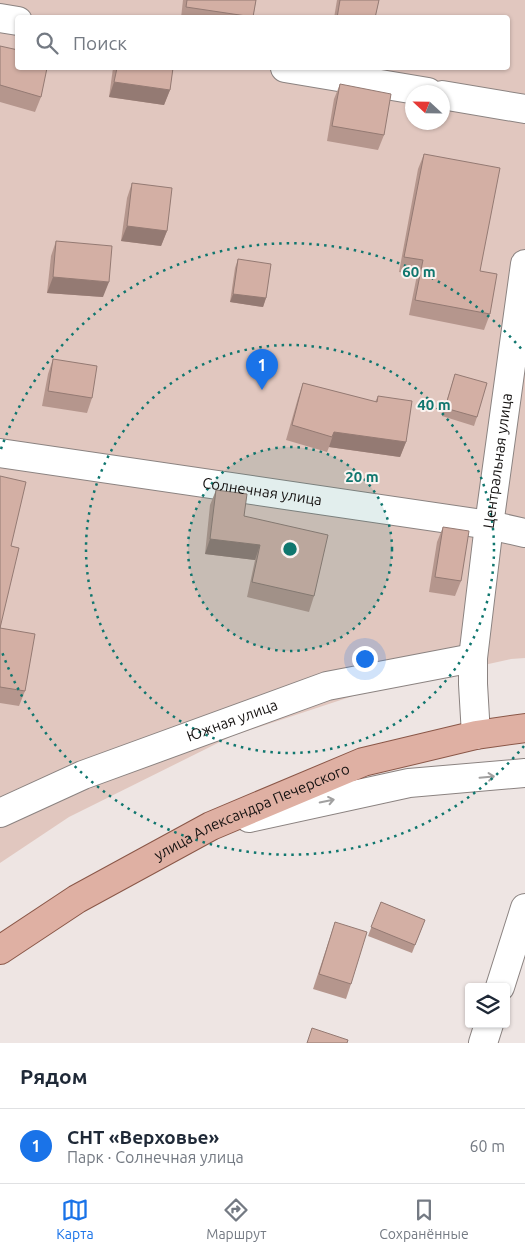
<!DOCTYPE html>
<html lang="ru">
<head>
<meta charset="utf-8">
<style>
  :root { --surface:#fff; --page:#f2f2f3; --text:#1f2937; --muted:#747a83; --line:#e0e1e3; --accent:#1a73e8 }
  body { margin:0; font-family:Ubuntu,sans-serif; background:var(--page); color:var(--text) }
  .controls { position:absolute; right:15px; bottom:15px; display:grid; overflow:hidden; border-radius:5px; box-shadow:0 1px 4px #0004 }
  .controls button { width:45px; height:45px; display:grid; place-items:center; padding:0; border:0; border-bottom:1px solid var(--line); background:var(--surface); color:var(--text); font:25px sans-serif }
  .compass { position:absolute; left:405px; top:85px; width:45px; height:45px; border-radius:50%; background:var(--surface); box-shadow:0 1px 4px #0004; rotate:292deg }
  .you { position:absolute; left:364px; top:658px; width:18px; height:18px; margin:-12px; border:4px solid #fff; border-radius:50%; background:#1a73e8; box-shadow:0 0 0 8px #1a73e833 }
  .badge { display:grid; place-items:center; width:32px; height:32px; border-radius:50%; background:var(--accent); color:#fff; font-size:16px; font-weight:700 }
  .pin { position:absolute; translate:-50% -41px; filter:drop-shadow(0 1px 2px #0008) }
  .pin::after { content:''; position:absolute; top:26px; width:18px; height:15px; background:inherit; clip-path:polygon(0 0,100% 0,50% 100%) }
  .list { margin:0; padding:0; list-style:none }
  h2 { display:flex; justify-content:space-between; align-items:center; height:65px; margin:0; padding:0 20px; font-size:21px }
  h2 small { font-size:16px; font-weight:400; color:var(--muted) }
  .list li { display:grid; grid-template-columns:32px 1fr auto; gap:15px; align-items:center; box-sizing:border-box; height:75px; padding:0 20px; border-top:1px solid var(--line) }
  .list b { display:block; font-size:19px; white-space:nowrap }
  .list p { margin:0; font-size:16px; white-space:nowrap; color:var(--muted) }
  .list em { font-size:16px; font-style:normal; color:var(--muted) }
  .icon { flex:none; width:28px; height:28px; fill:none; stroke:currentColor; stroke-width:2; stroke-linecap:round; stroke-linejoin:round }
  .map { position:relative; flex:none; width:525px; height:1043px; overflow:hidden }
  .search { position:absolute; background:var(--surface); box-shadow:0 1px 4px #0004; left:15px; right:15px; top:15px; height:55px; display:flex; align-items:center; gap:12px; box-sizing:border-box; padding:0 18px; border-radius:5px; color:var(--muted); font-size:19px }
  .sheet { height:140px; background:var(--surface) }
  nav { display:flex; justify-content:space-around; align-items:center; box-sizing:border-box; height:70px; border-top:1px solid var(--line); background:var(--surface); font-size:14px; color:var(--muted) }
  nav a { display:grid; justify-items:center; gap:2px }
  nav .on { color:var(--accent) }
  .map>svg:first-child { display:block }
  .green { fill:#e1c7bf; fill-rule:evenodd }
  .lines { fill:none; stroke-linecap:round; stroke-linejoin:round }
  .minor-casing { stroke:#8b8381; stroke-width:30 }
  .major-casing { stroke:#8a5748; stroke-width:30 }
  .minor { stroke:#fff; stroke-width:28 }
  .major { stroke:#dfb0a3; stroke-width:28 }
  .wall { fill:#b5968d }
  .shaded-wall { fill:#947a73 }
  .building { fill:#d3afa4; stroke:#947a73 }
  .oneway { stroke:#a1a0a0 }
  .ring { fill:none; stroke:#0f766e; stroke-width:2.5; stroke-dasharray:2.5 5 }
  .labels { text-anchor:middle; stroke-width:4; stroke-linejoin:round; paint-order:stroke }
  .street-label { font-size:15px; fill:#151211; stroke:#fbf3f0 }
  .centre { fill:#0f766e; stroke:#fbf3f0; stroke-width:2.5 }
  .ring-label { font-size:15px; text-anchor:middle; font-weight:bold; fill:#0f766e; stroke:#fbf3f0; stroke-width:4; stroke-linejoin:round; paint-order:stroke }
</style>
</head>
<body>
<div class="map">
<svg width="525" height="1043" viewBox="0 0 525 1043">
  <rect width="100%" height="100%" fill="#eee5e3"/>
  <path class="green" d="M0 0H525V658L511 659 371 690 232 736 69 817 0 863ZM18 18H508V68H18ZM412 92H442V122H412Z"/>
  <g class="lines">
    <g class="minor-casing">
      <g id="minor">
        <path d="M0 18 18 21"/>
        <path d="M285 68 428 92"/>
        <path d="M442 95 525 109"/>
        <path id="s1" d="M0 453 489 525 525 533"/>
        <path id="s2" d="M476 735 473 684V658L489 525 525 264"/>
        <path id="s3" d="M0 813 83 775 327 686 473 658"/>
        <path d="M249 818 409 783 525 773"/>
        <path d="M500 987 525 908"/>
        <path d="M483 1043 489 1024"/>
      </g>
    </g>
    <g class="major-casing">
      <g id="major">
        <path id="s4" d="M0 950 77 899 211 826 363 762 476 735 525 728"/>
      </g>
    </g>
    <use href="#minor" class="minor"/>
    <use href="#major" class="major"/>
  </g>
  <g class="wall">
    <path d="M183 0H256L253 18H181Z"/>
    <path d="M337 0H379L375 18H334Z"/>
    <path d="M0 46 41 97 35 112 0 102Z"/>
    <path d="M113 68H173L170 90 164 105 109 97Z"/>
    <path d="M340 84 384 135 378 150 327 141 334 99Z"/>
    <path d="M424 154 480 271 490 314 484 330 409 315 417 275 399 272 418 169Z"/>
    <path d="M132 183 167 231 161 246 121 241 127 198Z"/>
    <path d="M56 241 103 297 47 293 51 256Z"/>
    <path d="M238 259 266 298 263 307 230 302 235 268Z"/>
    <path d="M53 359 92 398 87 413 42 406 48 374Z"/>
    <path d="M455 374 477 417 474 426 442 416Z"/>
    <path d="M303 383 375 402 378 396 406 442 400 457 329 447 327 452 286 440 298 398Z"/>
    <path d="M0 476 11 546 0 628 25 691 19 706 0 703Z"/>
    <path d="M216 490 244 516 314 596 309 612 247 597 255 560 205 554 210 505Z"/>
    <path d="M443 527 461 581 455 596 429 592 437 542Z"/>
    <path d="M381 902 425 920 412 953 368 936Z"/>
    <path d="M335 922 351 984 346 999 313 989Z"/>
  </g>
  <g class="shaded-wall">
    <path d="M114 82 170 90 164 105 109 97Z"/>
    <path d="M127 226 167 231 161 246 121 241Z"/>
    <path d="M53 277 109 282 103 297 47 293Z"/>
    <path d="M233 294 266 298 263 307 230 302Z"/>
    <path d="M334 432 406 442 400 457 329 447Z"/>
    <path d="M210 539 260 545 255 560 205 554Z"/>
  </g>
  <g class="building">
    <path d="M187 0H256L253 17 186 7Z"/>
    <path d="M340 0H379L375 18H337Z"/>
    <path d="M0 46 18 50V68H47L41 97 0 85Z"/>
    <path d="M117 68H173L170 90 114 82Z"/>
    <path d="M340 84 391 94 384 135 332 126Z"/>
    <path d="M424 154 500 168 480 271 497 274 490 314 415 300 423 260 404 257Z"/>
    <path d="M132 183 172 188 167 231 127 226Z"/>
    <path d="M56 241 112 246 109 282 53 277Z"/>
    <path d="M238 259 271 264 266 298 233 294Z"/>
    <path d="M53 359 97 366 92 398 48 391Z"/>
    <path d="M455 374 487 383 477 417 445 408Z"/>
    <path d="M303 383 377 402 378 396 412 401 406 442 334 432 332 437 292 425Z"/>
    <path d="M0 476 26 482 11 546 19 548 0 628 35 634 25 691 0 687Z"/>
    <path d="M216 490 247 494 244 516 328 535 314 596 252 582 260 545 210 539Z"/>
    <path d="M443 527 469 531 461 581 435 577Z"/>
    <path d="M381 902 425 920 415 945 371 927Z"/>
    <path d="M335 922 367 932 351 984 319 974Z"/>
    <path d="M312 1028 348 1040 347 1043H307Z"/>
  </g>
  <defs><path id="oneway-shaft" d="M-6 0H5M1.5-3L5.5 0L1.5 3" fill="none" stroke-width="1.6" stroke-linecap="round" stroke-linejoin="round" transform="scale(1.25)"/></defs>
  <g class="oneway">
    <use href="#oneway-shaft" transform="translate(487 777) rotate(-5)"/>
    <use href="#oneway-shaft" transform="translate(327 801) rotate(-12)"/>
  </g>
  <circle cx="290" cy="549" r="102" fill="#0f766e" fill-opacity=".12"/>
  <g class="ring">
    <circle cx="290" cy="549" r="102"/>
    <circle cx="290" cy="549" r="204"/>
    <path d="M524 746A306 306 0 0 1 1 649M1 449A306 306 0 0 1 524 352"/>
  </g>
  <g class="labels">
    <g class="street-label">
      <text dy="5" stroke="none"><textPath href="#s2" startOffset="276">Центральная улица</textPath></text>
      <text dy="5" stroke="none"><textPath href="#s1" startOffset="265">Солнечная улица</textPath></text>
      <text dy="5" stroke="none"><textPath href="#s3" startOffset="250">Южная улица</textPath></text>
      <text dy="5" stroke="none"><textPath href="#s4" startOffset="288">улица Александра Печерского</textPath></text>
    </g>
  </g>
  <circle cx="290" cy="549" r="8" class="centre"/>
  <g class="ring-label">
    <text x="419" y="277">60 m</text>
    <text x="434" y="410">40 m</text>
    <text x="362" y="482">20 m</text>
  </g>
</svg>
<div class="controls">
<button><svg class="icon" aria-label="layers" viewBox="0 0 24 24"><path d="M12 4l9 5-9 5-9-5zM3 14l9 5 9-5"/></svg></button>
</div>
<svg class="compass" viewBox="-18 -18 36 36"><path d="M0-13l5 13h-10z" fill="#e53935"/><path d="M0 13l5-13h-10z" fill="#747a83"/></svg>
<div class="you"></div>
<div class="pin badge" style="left:262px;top:390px">1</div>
<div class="search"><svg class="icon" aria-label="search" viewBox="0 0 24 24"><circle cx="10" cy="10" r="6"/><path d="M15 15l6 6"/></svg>Поиск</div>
</div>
<section class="sheet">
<h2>Рядом<small></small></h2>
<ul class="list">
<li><span class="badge">1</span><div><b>СНТ «Верховье»</b><p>Парк · Солнечная улица</p></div><em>60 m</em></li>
</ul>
</section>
<nav>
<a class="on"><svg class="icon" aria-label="map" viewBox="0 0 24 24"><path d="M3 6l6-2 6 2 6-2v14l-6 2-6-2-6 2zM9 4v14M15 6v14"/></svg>Карта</a>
<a><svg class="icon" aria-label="directions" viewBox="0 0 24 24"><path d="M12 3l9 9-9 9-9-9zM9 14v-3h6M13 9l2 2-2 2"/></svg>Маршрут</a>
<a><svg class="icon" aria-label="saved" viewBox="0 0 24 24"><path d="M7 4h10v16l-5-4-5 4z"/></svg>Сохранённые</a>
</nav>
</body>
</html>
